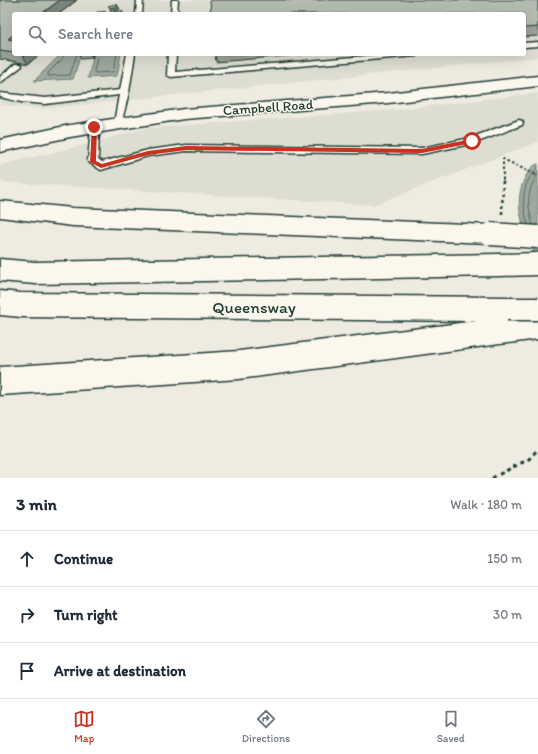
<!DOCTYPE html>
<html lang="en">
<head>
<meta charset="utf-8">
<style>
  :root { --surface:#fff; --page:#f2f2f3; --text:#1f2937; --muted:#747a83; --line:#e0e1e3; --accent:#c8321e }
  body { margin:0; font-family:Itim,sans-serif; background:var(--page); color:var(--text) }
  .stop { position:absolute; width:12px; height:12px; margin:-9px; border:3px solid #c8321e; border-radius:50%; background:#fff }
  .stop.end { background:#c8321e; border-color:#fff; box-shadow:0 1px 4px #0008 }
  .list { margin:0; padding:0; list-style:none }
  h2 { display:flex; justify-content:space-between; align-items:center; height:52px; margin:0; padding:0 16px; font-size:17px }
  h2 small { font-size:13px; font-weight:400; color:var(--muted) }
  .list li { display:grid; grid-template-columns:26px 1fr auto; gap:12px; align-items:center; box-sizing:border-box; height:56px; padding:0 16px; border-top:1px solid var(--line) }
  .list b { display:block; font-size:15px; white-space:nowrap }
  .list em { font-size:13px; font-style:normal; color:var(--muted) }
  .icon { flex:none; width:22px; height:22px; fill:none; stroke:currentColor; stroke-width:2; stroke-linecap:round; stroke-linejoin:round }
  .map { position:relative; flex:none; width:538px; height:478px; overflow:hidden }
  .search { position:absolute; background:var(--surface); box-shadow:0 4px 16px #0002; left:12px; right:12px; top:12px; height:44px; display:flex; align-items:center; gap:10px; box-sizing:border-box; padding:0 14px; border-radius:4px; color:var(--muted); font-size:15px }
  .sheet { height:220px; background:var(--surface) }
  nav { display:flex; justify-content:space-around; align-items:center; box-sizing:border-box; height:56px; border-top:1px solid var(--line); background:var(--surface); font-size:11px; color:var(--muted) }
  nav a { display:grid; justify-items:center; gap:2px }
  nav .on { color:var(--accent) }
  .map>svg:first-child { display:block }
  .built { fill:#ddddd2; fill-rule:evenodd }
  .water { fill:#9fa89f; stroke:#6c7d74 }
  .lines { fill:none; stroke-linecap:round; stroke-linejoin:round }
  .shore { stroke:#52685f; stroke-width:1 }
  .service-casing { stroke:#1f3d34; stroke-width:3 }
  .minor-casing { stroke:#1f3d34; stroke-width:3 }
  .trunk-casing { stroke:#1f3d34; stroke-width:3 }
  .path-far2 { stroke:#1f3d34; stroke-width:2; stroke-dasharray:2.5 2.5; stroke-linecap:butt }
  .path-far1 { stroke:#1f3d34; stroke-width:2.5; stroke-dasharray:3 3; stroke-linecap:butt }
  .path { stroke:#1f3d34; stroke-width:3; stroke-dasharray:4 4; stroke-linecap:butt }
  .service { fill:#fbf7ec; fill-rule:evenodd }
  .minor { fill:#fbf7ec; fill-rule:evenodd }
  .trunk { fill:#fbf7ec; fill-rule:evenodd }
  .trunk-bridge-casing { stroke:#1f3d34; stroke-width:25; stroke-linecap:butt }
  .trunk-bridge { stroke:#fbf7ec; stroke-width:22 }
  .wall { fill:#9ba197; stroke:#1f3d34 }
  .shaded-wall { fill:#7e837b; stroke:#1f3d34 }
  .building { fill:#b4bbb0; stroke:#1f3d34 }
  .route { fill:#c8321e }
  .labels { text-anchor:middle; stroke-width:3; stroke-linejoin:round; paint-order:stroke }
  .far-street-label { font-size:14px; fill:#1f3d34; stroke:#fbf7ec }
  .street-label { font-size:17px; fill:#1f3d34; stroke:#fbf7ec }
</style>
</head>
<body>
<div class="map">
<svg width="538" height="478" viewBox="0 0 538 478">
  <rect width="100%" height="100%" fill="#eeece1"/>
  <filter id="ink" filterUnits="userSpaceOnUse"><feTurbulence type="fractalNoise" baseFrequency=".025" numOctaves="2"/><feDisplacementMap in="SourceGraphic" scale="8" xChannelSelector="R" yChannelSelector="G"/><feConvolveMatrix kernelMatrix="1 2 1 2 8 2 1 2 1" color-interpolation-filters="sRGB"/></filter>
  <g filter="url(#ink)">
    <g class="built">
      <path d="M0 0H538V57L40 109 0 105ZM14 14H524V54H14Z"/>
      <path d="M538 93V142L373 205 0 182V165L93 143 145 128 394 110Z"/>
    </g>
    <g class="water">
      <path d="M61 54H81L73 79 34 81Z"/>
      <path d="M94 54H121L117 76 88 78Z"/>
      <path d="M538 164V263C528 237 511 208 524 180 527 173 531 166 538 164Z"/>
    </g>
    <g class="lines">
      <g class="shore">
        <path d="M64 54 63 58 48 73V76L70 75 77 54"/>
        <path d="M98 54 94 71 95 73 113 72 117 54"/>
        <path d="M528 224C521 204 521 183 538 168"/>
        <path d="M533 225C527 206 526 191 538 174"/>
      </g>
      <g class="service-casing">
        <g id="service">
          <path d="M137 0H143L142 14H136Z"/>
          <path d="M172 0H178L177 14H171Z"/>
          <path d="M538 42V46L524 47V43Z"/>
          <path d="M127 54H135L129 92 121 125H115L114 123 119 95 45 104 21 102 0 97V93L45 98 120 90Z"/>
          <path d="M168 54H176L175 72 391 54H420L416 56 171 77 167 75Z"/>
          <path d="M15 64H21L22 66 0 83V77Z"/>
          <path d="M519 120 522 121 523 123 522 125 475 143 422 154 186 151 148 156 101 170 90 163 88 161 91 127 95 124 99 127 98 159 102 162 148 150 186 145 422 148 470 138Z"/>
        </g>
      </g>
      <g class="minor-casing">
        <path id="minor" d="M538 76V86L388 103 184 119 70 137 0 152V140L70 125 184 109 388 93Z"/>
      </g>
      <g class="trunk-casing">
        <g id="trunk">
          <path d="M0 201 73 208 490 225 498 227 501 234 498 241 490 243 73 226 0 217Z"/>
          <path d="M499 254 507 258 511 265 507 272 499 276 35 284 0 281V259L35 262Z"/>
          <path d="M0 291 21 293 507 297 516 300 520 309 517 316 538 313V339L239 379 0 395V367L239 351 476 321 21 317 0 315Z"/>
        </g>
      </g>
      <path class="path-far2" d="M503 180V159L538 176"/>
      <path class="path-far1" d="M502 214 503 179"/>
      <path class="path" d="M492 478 529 459 538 449"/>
      <use href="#service" class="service"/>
      <use href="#minor" class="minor"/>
      <use href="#trunk" class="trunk"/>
      <g class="trunk-bridge-casing">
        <g id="trunk-bridge">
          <path d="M490 234 538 237"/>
          <path d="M499 265 538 264"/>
          <path d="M507 309H538"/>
        </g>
      </g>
      <use href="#trunk-bridge" class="trunk-bridge"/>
    </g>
    <g class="wall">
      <path d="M0 0H77L59 14H14V54H40L28 64 1 59 0 60Z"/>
      <path d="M538 0V36L524 37V14Z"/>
      <path d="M79 54H93L92 58 81 59Z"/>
      <path d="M215 54H311L216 62Z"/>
    </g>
    <g class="shaded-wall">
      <path d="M60 0H77L59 14H41Z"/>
      <path d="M118 6 120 9 111 12 110 8Z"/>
      <path d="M14 34V47L8 39Z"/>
      <path d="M22 54H40L28 64Z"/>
      <path d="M90 54H93L92 58Z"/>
    </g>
    <g class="building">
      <path d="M0 0H60L41 14H14V34L8 39 14 40V53L0 51Z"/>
      <path d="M210 0H538V27L524 28V14H211Z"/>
      <path d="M116 4 118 6 110 8 108 6Z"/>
      <path d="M123 11 122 14H96L97 12Z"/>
    </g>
  </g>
  <path class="route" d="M94 125 97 127 96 161 102 164 148 151 186 146 422 149 472 139 474 141 472 143 422 153 186 150 148 155 101 168 90 162 92 127Z"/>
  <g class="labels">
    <g class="far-street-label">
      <text transform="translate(268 107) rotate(-4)" y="5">Campbell Road</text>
    </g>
    <g class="street-label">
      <text x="254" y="313">Queensway</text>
    </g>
  </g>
</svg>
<div class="stop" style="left:472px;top:141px"></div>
<div class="stop end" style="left:94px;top:127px"></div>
<div class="search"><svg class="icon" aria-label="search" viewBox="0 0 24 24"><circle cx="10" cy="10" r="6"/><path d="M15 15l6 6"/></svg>Search here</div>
</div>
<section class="sheet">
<h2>3 min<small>Walk · 180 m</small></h2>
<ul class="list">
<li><svg class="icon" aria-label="ahead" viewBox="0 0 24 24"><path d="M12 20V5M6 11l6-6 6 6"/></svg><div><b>Continue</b></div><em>150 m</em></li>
<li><svg class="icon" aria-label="right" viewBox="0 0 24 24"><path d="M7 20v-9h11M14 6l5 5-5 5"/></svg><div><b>Turn right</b></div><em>30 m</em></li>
<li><svg class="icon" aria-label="arrive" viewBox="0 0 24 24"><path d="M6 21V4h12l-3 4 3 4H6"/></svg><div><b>Arrive at destination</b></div></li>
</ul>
</section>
<nav>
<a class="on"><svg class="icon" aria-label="map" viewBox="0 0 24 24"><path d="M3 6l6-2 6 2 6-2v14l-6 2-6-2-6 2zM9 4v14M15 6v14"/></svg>Map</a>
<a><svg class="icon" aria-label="directions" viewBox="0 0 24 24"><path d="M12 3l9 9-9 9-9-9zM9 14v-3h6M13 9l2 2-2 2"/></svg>Directions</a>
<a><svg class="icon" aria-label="saved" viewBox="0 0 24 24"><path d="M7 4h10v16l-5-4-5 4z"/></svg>Saved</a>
</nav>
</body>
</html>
